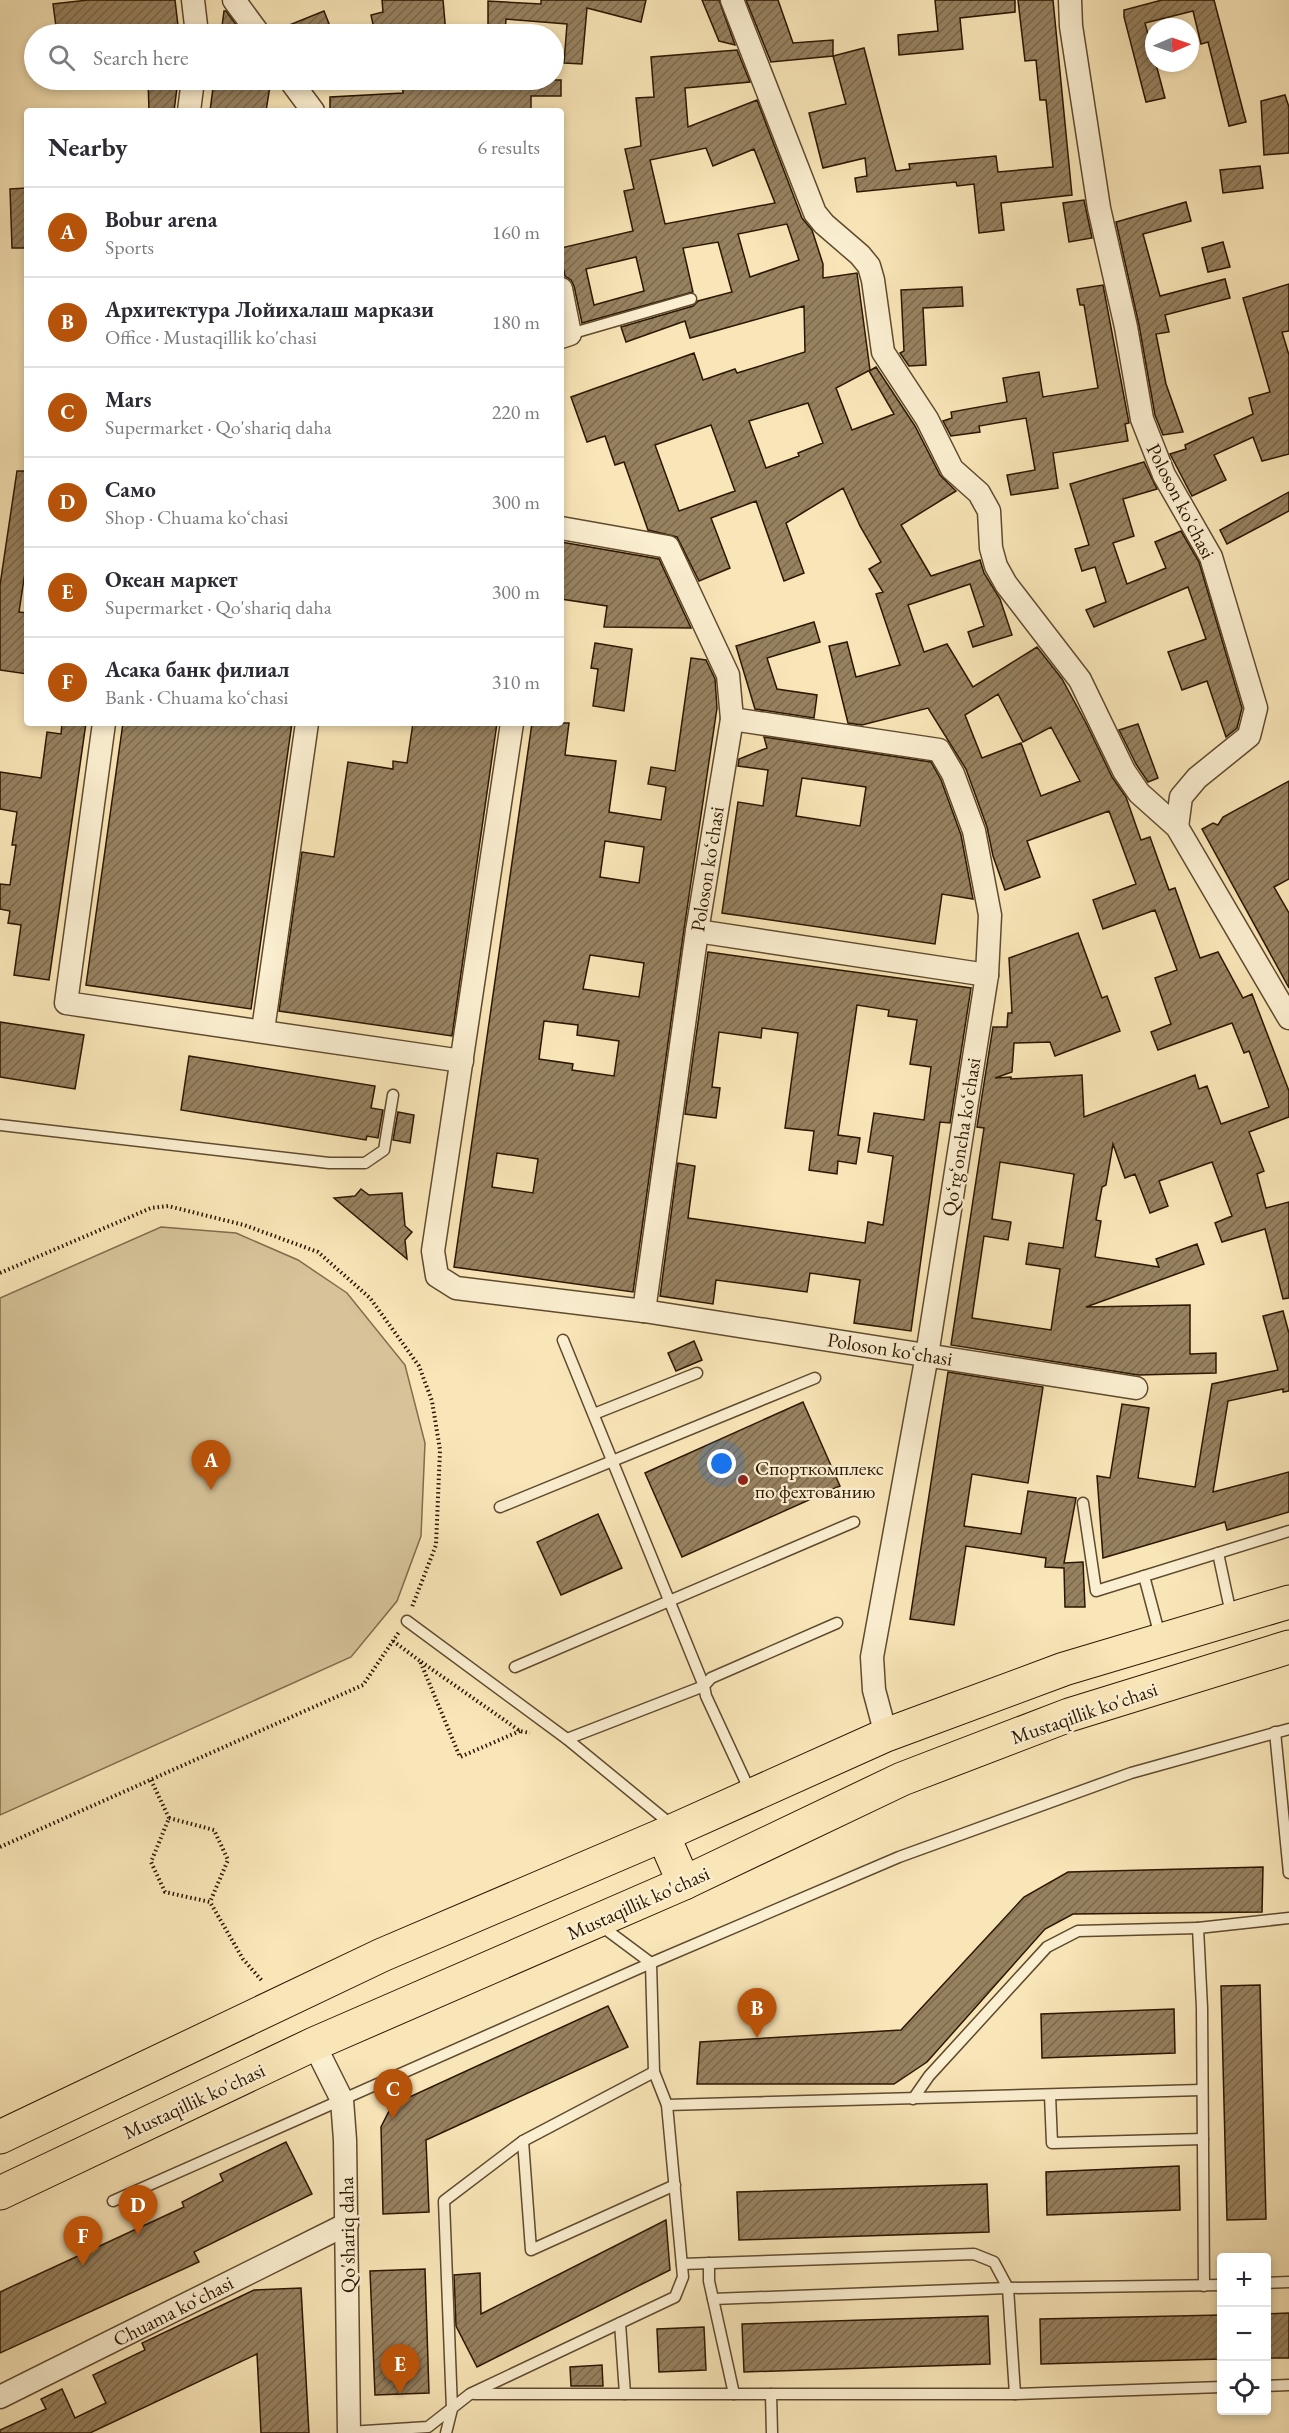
<!DOCTYPE html>
<html lang="en">
<head>
<meta charset="utf-8">
<style>
  :root { --surface:#fff; --page:#f2f2f3; --text:#2b2b33; --muted:#7c7c81; --line:#e1e1e2; --accent:#b45309 }
  body { margin:0; font-family:"EB Garamond",serif; background:var(--page); color:var(--text) }
  .controls { position:absolute; right:18px; bottom:18px; display:grid; overflow:hidden; border-radius:6px; box-shadow:0 3px 9px #0003 }
  .controls button { width:54px; height:54px; display:grid; place-items:center; padding:0; border:0; border-bottom:2px solid var(--line); background:var(--surface); color:var(--text); font:30px sans-serif }
  .compass { position:absolute; left:1145px; top:18px; width:54px; height:54px; border-radius:50%; background:var(--surface); box-shadow:0 3px 9px #0003; rotate:88deg }
  .you { position:absolute; left:722px; top:1464px; width:21px; height:21px; margin:-15px; border:4px solid #fff; border-radius:50%; background:#1a73e8; box-shadow:0 0 0 9px #1a73e833 }
  .badge { display:grid; place-items:center; width:39px; height:39px; border-radius:50%; background:var(--accent); color:#fff; font-size:20px; font-weight:700 }
  .pin { position:absolute; translate:-50% -50px; filter:drop-shadow(0 2px 3px #0008) }
  .pin::after { content:''; position:absolute; top:32px; width:21px; height:18px; background:inherit; clip-path:polygon(0 0,100% 0,50% 100%) }
  .list { margin:0; padding:0; list-style:none }
  h2 { display:flex; justify-content:space-between; align-items:center; height:78px; margin:0; padding:0 24px; font-size:26px }
  h2 small { font-size:20px; font-weight:400; color:var(--muted) }
  .list li { display:grid; grid-template-columns:39px 1fr auto; gap:18px; align-items:center; box-sizing:border-box; height:90px; padding:0 24px; border-top:2px solid var(--line) }
  .list b { display:block; font-size:22px; white-space:nowrap }
  .list p { margin:0; font-size:20px; white-space:nowrap; color:var(--muted) }
  .list em { font-size:20px; font-style:normal; color:var(--muted) }
  .icon { flex:none; width:33px; height:33px; fill:none; stroke:currentColor; stroke-width:2; stroke-linecap:round; stroke-linejoin:round }
  .map { position:relative; flex:none; width:1289px; height:2433px; overflow:hidden }
  .search { position:absolute; background:var(--surface); box-shadow:0 3px 9px #0003; left:24px; top:24px; width:540px; height:66px; display:flex; align-items:center; gap:15px; box-sizing:border-box; padding:0 21px; border-radius:33px; color:var(--muted); font-size:22px }
  .panel { position:absolute; background:var(--surface); box-shadow:0 3px 9px #0003; left:24px; top:108px; width:540px; height:618px; border-radius:6px }
  .map>svg:first-child { display:block }
  .pitch { fill:#d6c399; stroke:#816c4c; stroke-width:1.5 }
  .building { fill:url(#building-hatch); stroke:#2c1600; stroke-width:1.5; fill-rule:evenodd }
  .lines { fill:none; stroke-linecap:round; stroke-linejoin:round }
  .lane-casing { stroke:#5f4a2e; stroke-width:13 }
  .street-casing { stroke:#5f4a2e; stroke-width:25 }
  .primary-casing { stroke:#2c1600; stroke-width:35 }
  .path { stroke:#2c1600; stroke-width:4; stroke-dasharray:1.5 3; stroke-linecap:butt }
  .lane { stroke:#fbefd1; stroke-width:10 }
  .street { stroke:#fbefd1; stroke-width:22 }
  .primary { stroke:#f9e6b8; stroke-width:33 }
  .poi-dot { fill:#8f2418; stroke:#fbefd1; stroke-width:2 }
  .labels { text-anchor:middle; stroke-width:4.5; stroke-linejoin:round; paint-order:stroke }
  .street-label { font-size:20px; fill:#2c1600; stroke:#fbefd1 }
  .poi-label { font-size:20px; fill:#2c1600; stroke:#fbefd1; text-anchor:start }
</style>
</head>
<body>
<div class="map">
<svg width="1289" height="2433" viewBox="0 0 1289 2433">
  <defs>
    <pattern id="building-hatch" width="6" height="6" patternUnits="userSpaceOnUse" patternTransform="scale(1.5)"><rect width="6" height="6" fill="#978260"/><path d="M-1 1l2-2M0 6l6-6M5 7l2-2" fill="none" stroke="#7b694d"/></pattern>
  </defs>
  <rect width="100%" height="100%" fill="#f9e6b8"/>
  <filter id="stains"><feTurbulence type="fractalNoise" baseFrequency=".00333" numOctaves="4"/><feColorMatrix values="0 0 0 0 .2 0 0 0 0 .09 0 0 0 0 .02 0 0 0 .5 -.17"/></filter>
  <radialGradient id="worn" r=".72"><stop offset=".6" stop-color="#630" stop-opacity="0"/><stop offset="1" stop-color="#630" stop-opacity=".3"/></radialGradient>
  <path class="pitch" d="M161 1227 236 1233 298 1260 347 1293 405 1365 425 1443 421 1536 397 1601 351 1657 0 1815V1298Z"/>
  <g class="building">
    <path d="M88 0H175L179 34H115V31L82 34H57L53 4Z"/>
    <path d="M382 0H443L446 34H375L371 15 383 12Z"/>
    <path d="M541 0H646L641 22 587 8 582 64 564 63 567 24 506 19 505 34H488V1L541 4Z"/>
    <path d="M702 0H719L735 45 719 41Z"/>
    <path d="M746 0H778L793 43 833 40V56L771 62Z"/>
    <path d="M935 0H1015V12L960 18 963 49 899 55 898 35 938 31Z"/>
    <path d="M1018 0H1053L1072 195 1001 203 1004 230 979 233 974 184 957 186 956 182 857 192 855 178 867 176 865 158 823 168 809 113 846 104 833 56 864 48 896 171 910 169 909 164 996 156 998 172 1053 167 1046 100H1040L1036 60 1025 61Z"/>
    <path d="M1162 0H1214L1246 122 1229 126 1208 42 1201 44 1193 11 1145 23 1165 98 1146 102 1124 17V10Z"/>
    <path d="M224 11H226L243 34H221Z"/>
    <path d="M324 11 333 34H272V32Z"/>
    <path d="M737 50 750 82 685 88 688 127 757 100 802 218 812 230 823 264V278L857 273 870 370 836 388 852 430 894 414 869 371 876 367 915 426 940 475 956 491 901 525 931 576 980 560 984 573 1000 599 1012 635 973 647 968 632 984 626 970 584 908 605 924 652 947 644 973 687 1037 647 1062 679 1086 723 1112 777 1126 797 1141 840 1150 837 1169 890 1175 888 1200 958 1218 952 1243 998 1252 994 1289 1091V1117L1249 1132 1264 1171 1257 1174 1266 1208 1289 1202V1298L1283 1299 1265 1229 1222 1242 1215 1223 1232 1216 1212 1162 1159 1181 1168 1206 1150 1213 1135 1174 1125 1178 1113 1144 1106 1185 1102 1187 1096 1220 1101 1221 1095 1257 1159 1267 1156 1259 1197 1244 1204 1264 1086 1307 1190 1305V1354L1216 1353V1373L1138 1375 951 1345 984 1128 977 1127 993 1027H1007L1008 1013H1012L1009 958 1078 933 1102 998 1107 996 1120 1031 1055 1056 1050 1042 1014 1043 1012 1072 995 1078 1011 1077V1079L1082 1075 1084 1117 1195 1075 1199 1089 1207 1086 1221 1124 1269 1107 1249 1051 1244 1053 1232 1023 1158 1050 1151 1032 1171 1024 1155 978 1177 970 1155 910 1103 929 1093 900 1136 884 1109 811 1027 841 1040 877 1005 890 993 856 987 827 966 769 928 708 862 725 848 723 829 646 847 642 856 677 900 665 876 594 883 592 869 569 881 562 860 526 843 488 786 523 804 573 784 581 756 501 711 518 730 568 699 581 677 537 648 530 624 462 615 465 605 436 587 442 571 397 694 353 703 380 735 369 737 373 805 352 804 306 690 338 685 321 626 342 621 327 693 306 698 301 732 292 718 242 683 248 693 292 582 323 574 286 571 280 565 276 561 257V248L633 231 624 191 634 189 625 149 641 146 636 98 654 97 651 57ZM706 148 713 166 754 149 775 203 665 224 650 160ZM787 224 799 260 750 277 738 234ZM636 257 644 291 594 305 586 269ZM808 403 823 443 798 453 799 456 766 468 749 421ZM711 425 735 491 679 511 655 445ZM998 694 1023 742 1051 727 1080 781 1041 796 1021 743 982 758 965 715ZM1000 1162 1074 1174 1063 1248 1029 1243 1026 1264 1060 1269 1051 1330 972 1318 984 1236 1008 1240 1011 1222 992 1219Z"/>
    <path d="M148 80H178L174 111H149Z"/>
    <path d="M214 80H271L266 111H210Z"/>
    <path d="M402 80H561V96H531V111H330V97L403 93Z"/>
    <path d="M1285 95 1289 107V153L1264 155 1261 101Z"/>
    <path d="M1260 166 1263 188 1223 193 1220 170Z"/>
    <path d="M27 188V248H12L10 189Z"/>
    <path d="M1084 200 1092 238 1069 242 1063 203Z"/>
    <path d="M1186 202 1191 221 1143 234 1160 296 1225 279 1230 298 1165 315 1169 332 1156 334 1166 384 1183 432 1163 435 1155 415 1139 325 1116 222Z"/>
    <path d="M1223 242 1230 267 1208 272 1202 248Z"/>
    <path d="M1289 284V331L1282 332 1289 355V454L1262 461 1253 437 1214 455 1226 480 1192 496 1170 454 1186 449 1185 445 1253 414 1249 398 1270 392 1243 298Z"/>
    <path d="M1103 285 1129 423 1125 424 1128 441 1053 453 1058 488 1011 495 1007 475 1035 470 1026 418 979 426 980 432 951 436 943 421 952 418 951 412 1007 402 1003 378 1039 372 1043 397 1098 388 1084 305H1080L1077 289Z"/>
    <path d="M962 287 963 306 923 308 926 365 909 366 900 353 904 351 901 290Z"/>
    <path d="M1144 462 1157 489 1123 499 1134 536 1113 543 1127 584 1166 568 1155 542 1181 531 1199 562 1242 708 1237 728 1226 737 1207 681 1182 690 1168 652 1206 639 1188 587 1094 627 1086 610 1106 602 1095 567 1082 571 1075 549 1089 545 1070 484Z"/>
    <path d="M17 471H27V559L19 612 27 613V674L0 670V585Z"/>
    <path d="M1289 492V511L1227 544 1220 530Z"/>
    <path d="M561 542 659 559 691 628 604 627 607 606 561 599Z"/>
    <path d="M814 622 820 642 767 658 777 689 817 695 814 718 755 709 736 646Z"/>
    <path d="M595 643 632 649 624 711 593 706 598 669 591 668Z"/>
    <path d="M691 658 706 660 715 679 717 708 684 929 633 1292 454 1267 532 723H569L565 755 616 761 609 812 661 820 666 787 648 784 651 767 675 771ZM605 841 644 847 639 883 600 877ZM590 955 644 963 639 997 583 989ZM544 1021 578 1025 577 1035 619 1041 614 1076 572 1070 573 1064 539 1059ZM497 1153 538 1159 533 1193 492 1187Z"/>
    <path d="M62 723H86L49 980 14 975 21 925 8 923 10 911 0 909V884L10 885 16 845H12L17 812 0 809V772L41 778 47 732 61 734Z"/>
    <path d="M123 723H292L251 1009 86 985Z"/>
    <path d="M413 723H497L452 1036 279 1011 302 852 334 857 348 762 393 769V761L407 763Z"/>
    <path d="M1138 724 1158 778 1148 782 1136 764 1119 730Z"/>
    <path d="M764 737 931 762 941 780 961 835 973 899 942 894 935 944 722 913 738 802 763 806 768 770 738 766 739 759 767 748ZM802 778 866 787 860 826 796 816Z"/>
    <path d="M1289 781V879L1274 887 1289 913V988L1202 829 1213 823 1218 825 1223 817Z"/>
    <path d="M708 952 971 988 950 1123 940 1122 911 1331 854 1323 860 1280 810 1273 807 1292 716 1280 713 1304 660 1296 678 1163 695 1166 688 1218 865 1243 868 1222 883 1225 893 1156 868 1152 874 1113 924 1120 931 1067 910 1064 917 1020 888 1016 889 1010 857 1005 838 1135 860 1138 856 1164 838 1161 837 1174 809 1170 814 1131 785 1128 798 1033 762 1028 761 1038 719 1032 712 1087 720 1088 716 1118 685 1114Z"/>
    <path d="M0 1022 84 1035 75 1089 0 1077Z"/>
    <path d="M189 1056 375 1086 371 1108 383 1110 378 1138 367 1136 366 1140 181 1110Z"/>
    <path d="M398 1112 414 1115 410 1143 393 1140Z"/>
    <path d="M361 1189 369 1195 402 1193 405 1226 412 1232 405 1240 407 1259 334 1198 355 1196Z"/>
    <path d="M1283 1311 1289 1333V1391L1283 1392V1389L1228 1401 1213 1492 1289 1472V1512L1227 1530 1225 1522 1103 1558 1097 1476 1110 1478 1122 1404 1149 1408 1138 1478 1195 1487 1212 1384 1278 1370 1263 1316Z"/>
    <path d="M694 1341 702 1360 676 1371 668 1353Z"/>
    <path d="M948 1372 1043 1387 1028 1483 972 1474 964 1526 1021 1534 1028 1491 1076 1498 1064 1563 1083 1562 1085 1607H1065L1064 1568 1045 1567 1046 1558 966 1546 954 1625 910 1619Z"/>
    <path d="M803 1402 840 1486 682 1557 645 1473Z"/>
    <path d="M598 1514 622 1568 561 1595 537 1542Z"/>
    <path d="M1263 1867 1262 1912 1073 1914 1045 1929 927 2062 894 2084H697L700 2042 901 2030 1024 1897 1068 1872Z"/>
    <path d="M1260 1985 1266 2219 1227 2220 1221 1986Z"/>
    <path d="M608 2006 628 2047 426 2140 429 2212 383 2214 381 2127 392 2105Z"/>
    <path d="M1174 2009 1175 2053 1042 2058 1041 2014Z"/>
    <path d="M286 2142 312 2194 194 2252 199 2262 0 2353V2292L184 2207 182 2202 223 2181 220 2174Z"/>
    <path d="M1179 2166 1180 2210 1047 2215 1046 2172Z"/>
    <path d="M987 2184 989 2232 739 2240 737 2192Z"/>
    <path d="M666 2220 670 2270 477 2367 456 2326 454 2275 480 2273 481 2314Z"/>
    <path d="M425 2269 429 2393 375 2395 370 2271Z"/>
    <path d="M301 2288 309 2433H261L257 2354 90 2433H0V2430L46 2409 41 2399 62 2389 75 2418 106 2403 93 2375 145 2350 142 2343 254 2290Z"/>
    <path d="M1289 2313V2358H1266V2314Z"/>
    <path d="M1221 2315V2359L1041 2364 1040 2319Z"/>
    <path d="M988 2316 990 2364 744 2372 742 2324Z"/>
    <path d="M704 2327 706 2370 659 2372 657 2329Z"/>
    <path d="M602 2365 603 2386H571L570 2367Z"/>
  </g>
  <g class="lines">
    <g class="lane-casing">
      <g id="lane">
        <path d="M570 334 691 299"/>
        <path d="M0 1125 329 1163H365L384 1150 393 1095"/>
        <path d="M563 1340 704 1686 567 1739"/>
        <path d="M594 1414 697 1373"/>
        <path d="M1083 1503 1096 1591 1289 1531"/>
        <path d="M500 1507 815 1378"/>
        <path d="M1218 1553 1231 1614"/>
        <path d="M1144 1576 1160 1636"/>
        <path d="M407 1621 567 1739 673 1826"/>
        <path d="M515 1667 854 1522"/>
        <path d="M1275 1732 1289 1873"/>
        <path d="M750 1791 706 1696 704 1686 711 1678 837 1623"/>
        <path d="M1050 2095 1052 2143 1203 2139"/>
        <path d="M913 2099 929 2076 1047 1947 1078 1931 1198 1928"/>
        <path d="M667 2105 1201 2090"/>
        <path d="M523 2141 531 2250 675 2185"/>
        <path d="M113 2201 651 1963 899 1857 1131 1773 1289 1729"/>
        <path d="M709 2263V2281L734 2394"/>
        <path d="M682 2264 974 2254 994 2262 1008 2288 1015 2394"/>
        <path d="M1266 2283 1289 2282"/>
        <path d="M1204 2286 1202 2008 1198 1928 1289 1918"/>
        <path d="M713 2299 1008 2288 1222 2285"/>
        <path d="M620 2323 625 2394"/>
        <path d="M1266 2386 1289 2385"/>
        <path d="M474 2394H1015L1222 2387"/>
        <path d="M771 2394 772 2433"/>
        <path d="M349 2432 428 2427 470 2394 675 2297 683 2277 667 2105 654 2072 651 1963 600 1925"/>
        <path d="M446 2433 452 2409 444 2201 523 2141 654 2072"/>
      </g>
    </g>
    <g class="street-casing">
      <g id="street">
        <path d="M193 0 197 34"/>
        <path d="M234 0 259 34"/>
        <path d="M732 0 815 213 824 224 860 255 869 266 873 280 883 352 927 419 952 469 979 493 989 511 991 548 996 566 1006 584 1080 680 1124 771 1139 793 1177 827 1289 1018"/>
        <path d="M1070 0 1071 26 1099 208 1126 327 1142 419 1164 475 1211 557 1256 708 1249 736 1197 778 1181 797 1177 827"/>
        <path d="M290 80 313 111"/>
        <path d="M189 111 193 80"/>
        <path d="M561 289 570 334 561 337"/>
        <path d="M561 528 668 547 728 675 732 719 697 931 644 1311"/>
        <path d="M732 719 939 750 953 774 974 831 990 915 987 975 927 1355 872 1657 874 1690 886 1735"/>
        <path d="M104 723 66 1003 462 1061"/>
        <path d="M512 723 433 1251 437 1276 456 1288 644 1311 1136 1388"/>
        <path d="M697 931 987 975"/>
        <path d="M263 1030 307 723"/>
        <path d="M314 2044 342 2100 345 2140 349 2433"/>
        <path d="M0 2397 347 2224"/>
      </g>
    </g>
    <g class="primary-casing">
      <g id="primary">
        <path d="M663 1835 684 1883"/>
        <path d="M0 2137 382 1955 663 1835 886 1735 1064 1669 1289 1602"/>
        <path d="M0 2193 314 2044 684 1883 902 1779 1069 1715 1289 1647"/>
      </g>
    </g>
    <g class="path">
      <path d="M0 1273 151 1208 168 1206 244 1225 318 1252 370 1298 419 1366 432 1401 440 1450 436 1545 412 1607"/>
      <path d="M393 1641 420 1661"/>
      <path d="M520 1731 460 1757 420 1661 520 1731 530 1733"/>
      <path d="M151 1780 169 1818 151 1862 165 1892 210 1902 243 1959 263 1982"/>
      <path d="M169 1818 214 1830 228 1860 210 1902"/>
      <path d="M0 1847 363 1685 399 1632"/>
    </g>
    <use href="#lane" class="lane"/>
    <use href="#street" class="street"/>
    <use href="#primary" class="primary"/>
  </g>
  <circle class="poi-dot" cx="743" cy="1480" r="6"/>
  <g class="labels">
    <g class="street-label">
      <text transform="translate(1181 501) rotate(63)" y="7">Poloson ko'chasi</text>
      <text transform="translate(707 869) rotate(-81)" y="7">Poloson koʻchasi</text>
      <text transform="translate(961 1137) rotate(-81)" y="7">Qoʻrgʻoncha koʻchasi</text>
      <text transform="translate(890 1349) rotate(9)" y="7">Poloson koʻchasi</text>
      <text transform="translate(1084 1713) rotate(-19)" y="7">Mustaqillik ko'chasi</text>
      <text transform="translate(638 1903) rotate(-24)" y="7">Mustaqillik ko'chasi</text>
      <text transform="translate(194 2101) rotate(-25)" y="7">Mustaqillik ko'chasi</text>
      <text transform="translate(347 2235) rotate(-91)" y="7">Qo'shariq daha</text>
      <text transform="translate(173 2311) rotate(-27)" y="7">Chuama koʻchasi</text>
    </g>
    <g class="poi-label">
      <text x="755" y="1475">Спорткомплекс<tspan x="755" dy="23">по фехтованию</tspan></text>
    </g>
  </g>
  <rect width="100%" height="100%" filter="url(#stains)"/>
  <rect width="100%" height="100%" fill="url(#worn)"/>
</svg>
<div class="controls">
<button>+</button>
<button>−</button>
<button><svg class="icon" aria-label="locate" viewBox="0 0 24 24"><circle cx="12" cy="12" r="6"/><path d="M12 2v4M12 18v4M2 12h4M18 12h4"/></svg></button>
</div>
<svg class="compass" viewBox="-18 -18 36 36"><path d="M0-13l5 13h-10z" fill="#e53935"/><path d="M0 13l5-13h-10z" fill="#7c7c81"/></svg>
<div class="you"></div>
<div class="pin badge" style="left:211px;top:1490px">A</div>
<div class="pin badge" style="left:757px;top:2038px">B</div>
<div class="pin badge" style="left:393px;top:2119px">C</div>
<div class="pin badge" style="left:138px;top:2235px">D</div>
<div class="pin badge" style="left:400px;top:2394px">E</div>
<div class="pin badge" style="left:83px;top:2266px">F</div>
<div class="search"><svg class="icon" aria-label="search" viewBox="0 0 24 24"><circle cx="10" cy="10" r="6"/><path d="M15 15l6 6"/></svg>Search here</div>
<section class="panel">
<h2>Nearby<small>6 results</small></h2>
<ul class="list">
<li><span class="badge">A</span><div><b>Bobur arena</b><p>Sports</p></div><em>160 m</em></li>
<li><span class="badge">B</span><div><b>Архитектура Лойихалаш маркази</b><p>Office · Mustaqillik ko'chasi</p></div><em>180 m</em></li>
<li><span class="badge">C</span><div><b>Mars</b><p>Supermarket · Qo'shariq daha</p></div><em>220 m</em></li>
<li><span class="badge">D</span><div><b>Само</b><p>Shop · Chuama koʻchasi</p></div><em>300 m</em></li>
<li><span class="badge">E</span><div><b>Океан маркет</b><p>Supermarket · Qo'shariq daha</p></div><em>300 m</em></li>
<li><span class="badge">F</span><div><b>Асака банк филиал</b><p>Bank · Chuama koʻchasi</p></div><em>310 m</em></li>
</ul>
</section>
</div>
</body>
</html>
